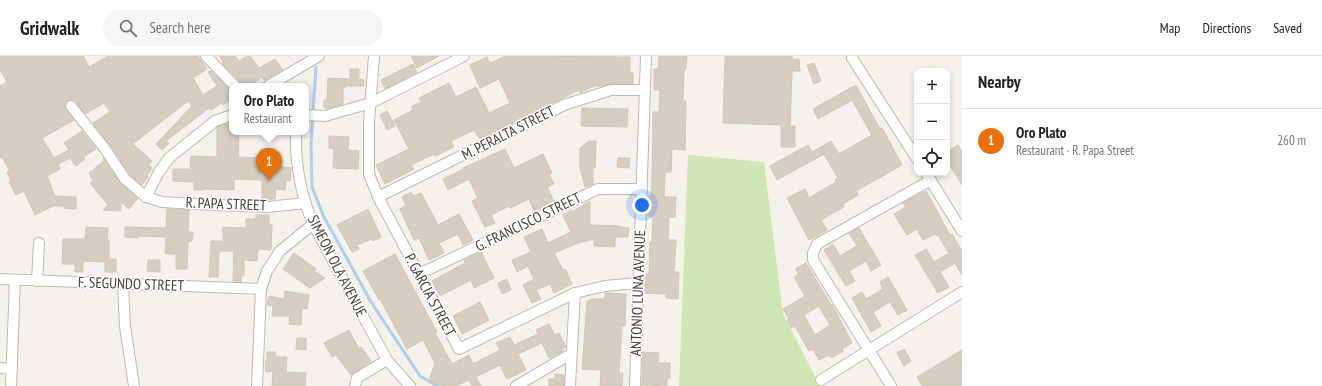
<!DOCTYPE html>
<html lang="en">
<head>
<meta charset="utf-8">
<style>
  :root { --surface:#fff; --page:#f6f6f6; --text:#222; --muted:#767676; --line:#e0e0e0; --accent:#ec4e2a }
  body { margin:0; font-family:"PT Sans Narrow",sans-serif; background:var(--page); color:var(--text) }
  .controls { position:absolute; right:12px; top:12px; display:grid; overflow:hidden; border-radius:8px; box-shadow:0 2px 6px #0003 }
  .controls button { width:36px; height:36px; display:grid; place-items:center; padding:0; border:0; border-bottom:1px solid var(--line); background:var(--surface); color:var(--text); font:20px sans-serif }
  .you { position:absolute; left:642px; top:149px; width:14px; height:14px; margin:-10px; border:3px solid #fff; border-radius:50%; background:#1a73e8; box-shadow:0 0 0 6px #1a73e833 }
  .badge { display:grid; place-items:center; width:26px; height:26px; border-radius:50%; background:var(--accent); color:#fff; font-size:13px; font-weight:700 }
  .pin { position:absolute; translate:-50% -33px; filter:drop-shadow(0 1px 2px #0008) }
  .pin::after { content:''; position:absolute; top:21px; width:14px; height:12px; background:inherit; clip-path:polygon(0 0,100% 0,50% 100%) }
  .popup { position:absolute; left:229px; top:27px; width:80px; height:52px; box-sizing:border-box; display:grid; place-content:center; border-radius:8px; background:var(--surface); filter:drop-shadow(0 1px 3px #0005); font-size:13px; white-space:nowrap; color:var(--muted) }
  .popup b { font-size:15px; color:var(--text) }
  .popup::after { content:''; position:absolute; left:50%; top:100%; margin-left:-8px; border:8px solid transparent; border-top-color:var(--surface) }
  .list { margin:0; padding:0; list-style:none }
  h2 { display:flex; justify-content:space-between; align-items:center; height:52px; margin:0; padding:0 16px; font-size:17px }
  h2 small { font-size:13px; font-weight:400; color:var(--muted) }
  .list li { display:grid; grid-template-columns:26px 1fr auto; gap:12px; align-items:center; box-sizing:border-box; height:64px; padding:0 16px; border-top:1px solid var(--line) }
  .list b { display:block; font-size:15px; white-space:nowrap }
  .list p { margin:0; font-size:13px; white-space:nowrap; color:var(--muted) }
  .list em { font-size:13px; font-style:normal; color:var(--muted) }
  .icon { flex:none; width:22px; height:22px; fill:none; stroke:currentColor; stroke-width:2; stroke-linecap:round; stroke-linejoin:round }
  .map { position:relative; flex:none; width:962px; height:330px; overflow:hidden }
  header { display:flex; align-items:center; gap:24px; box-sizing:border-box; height:56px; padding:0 20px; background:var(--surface); border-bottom:1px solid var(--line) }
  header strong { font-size:19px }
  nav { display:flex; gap:22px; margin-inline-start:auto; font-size:14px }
  .search { width:280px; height:36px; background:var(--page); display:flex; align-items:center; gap:10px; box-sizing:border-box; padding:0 14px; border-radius:22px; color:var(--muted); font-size:15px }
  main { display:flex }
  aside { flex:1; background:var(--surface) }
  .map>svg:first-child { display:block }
  .green { fill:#cfe6b6 }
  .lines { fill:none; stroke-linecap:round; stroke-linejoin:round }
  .stream { stroke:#accfec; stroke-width:3 }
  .building { fill:#d5cec1; stroke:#d0c6b4; fill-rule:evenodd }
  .minor-casing { stroke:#bfbaae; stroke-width:12 }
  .minor { stroke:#fff; stroke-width:10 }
  .labels { text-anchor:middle; stroke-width:3; stroke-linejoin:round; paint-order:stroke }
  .street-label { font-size:15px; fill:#484339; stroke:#fff }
</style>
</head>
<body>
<header>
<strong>Gridwalk</strong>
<div class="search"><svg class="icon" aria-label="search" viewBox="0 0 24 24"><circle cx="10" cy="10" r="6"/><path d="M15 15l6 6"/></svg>Search here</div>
<nav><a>Map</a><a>Directions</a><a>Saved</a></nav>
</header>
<main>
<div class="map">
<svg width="962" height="330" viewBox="0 0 962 330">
  <rect width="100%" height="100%" fill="#f4f2eb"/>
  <path class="green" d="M688 99 764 106 783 258 820 330H679Z"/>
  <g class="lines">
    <path class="stream" d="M316 11 311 88 312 131 324 161 371 246 420 320 437 330"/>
  </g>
  <g class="building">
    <path d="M0 0H83L89 11 108 0H198L207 13 193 22 203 39 217 30 208 16 211 15 232 36V42L223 49 221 47 211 54 209 52 166 85 169 87 162 94 156 88 192 50 188 45 133 88 152 105 148 109 152 112 147 120 148 121 142 129 130 119 110 89 93 67 110 56 104 47 85 58 74 44 67 45 65 48V51L74 64 42 82 50 95 54 102 69 94 64 87 82 75 96 93 83 101 85 103 76 110 70 102 58 108 60 113 47 120 55 140 76 141V153L64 152V150H53L35 159 24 135 16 139 9 126 11 125 7 116 10 115 2 101 0 102V30L7 26 0 14Z"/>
    <path d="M219 0H235L239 5 247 0H250L259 12 275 3 283 14 264 24 262 21 250 30H241L240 25 222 7 224 6Z"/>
    <path d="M411 0H439L417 12Z"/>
    <path d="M506 0 630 1V17H633V28H611L602 30H594L580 37 579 34 480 83 479 81H478L474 74 451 85 454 91 435 100 434 98 411 109 414 113 385 128 376 109 409 93 394 64 413 54 412 50 421 46 419 42 449 27 456 41 476 31 489 57 510 47 499 23 480 32 470 9 487 1 490 7Z"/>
    <path d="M659 0H687L686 13H684L683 45H686L685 94 672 93 671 116H665L664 141H676L675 161H669L668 184H676L674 216H679L678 243 666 242V238L645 237 646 218 649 219 650 186H652L653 161 648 160 649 140H651L652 128 653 56H659L660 34H654V13H658Z"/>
    <path d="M725 0H792V4L799 3 800 15H792L790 70H795V91H781V69L723 67Z"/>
    <path d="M814 7 821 25 814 28 807 9Z"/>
    <path d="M413 8 417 16 385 33 381 24Z"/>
    <path d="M350 13H359V23L364 24V30H345V32H343V48L329 52H324V44H327L328 22 350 23Z"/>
    <path d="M856 29 880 73 882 72 902 109 856 135 858 139 843 148 844 151 821 164 827 174 809 184 787 142 805 133 809 142 836 126 835 124 838 122 824 98 777 124 770 110 808 89 812 96 831 85 839 98 872 79 852 44 818 63 813 53Z"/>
    <path d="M582 52 628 53 627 71 581 70Z"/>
    <path d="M387 55 395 70 387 74 380 59Z"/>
    <path d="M226 68H232V76H239L238 101 261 102V93H272L271 109 291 112 290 125 286 124 285 134 276 133 275 143H262V124L234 123V134L204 133V134H194V126L173 125V113H190L191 100 217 101V71Z"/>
    <path d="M329 80 349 81 348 94 359 95 358 113 333 112 334 93 329 92Z"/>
    <path d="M589 85H596L595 112H593V128L585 131 580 112V92Z"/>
    <path d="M958 89 962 96V129L947 104V96Z"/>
    <path d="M505 93 514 112 543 98 552 117 549 118 554 128 547 131 554 145 534 155 529 143 510 152 509 150 491 159 495 167 485 171 472 145 478 142 469 123 448 134 443 123 464 113 463 112Z"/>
    <path d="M103 102 120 127 138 142 129 153 121 146V155L103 154 108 149 90 127 93 125 89 117 105 104Z"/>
    <path d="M618 102H630L629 112 617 111Z"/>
    <path d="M926 135 950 179 952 178 962 195V219L955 207 940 216 949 231 938 237 915 199 926 193 934 206 949 197 938 179 936 180 935 178 923 184 917 173 907 179 894 158 906 151 903 147Z"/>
    <path d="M411 136 413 140 421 137 438 169 459 158 473 184 463 189 458 178 439 187 444 197 429 204 419 182 414 184 400 153 406 149 402 141Z"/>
    <path d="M590 145V169L620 170V171L629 172 628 181H615V191L594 190V183L578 187 554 197 563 214 565 213 572 228 554 237 550 228 536 234 541 243 532 247 523 229 534 223 528 210 517 216 512 204 531 196 524 181 542 173 548 187 571 176 563 159 572 154V156Z"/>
    <path d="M167 153 189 154 188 176H193L192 185H188L187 213H176V198H165L166 181 138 180V182L125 181V171L166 172Z"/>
    <path d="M368 153 381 181 373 185 372 183 357 189 359 193 352 196 337 169Z"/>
    <path d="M256 159H269V169H272L271 194 258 193 257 205 244 204V220H241V226L233 225 234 195H219L218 221H209L211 185H223V171L246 172V163H256Z"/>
    <path d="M86 171 108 172 107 184H109V203H116V216H105V206L83 205V216H75V208H62L63 183H85Z"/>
    <path d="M859 172 881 209 871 215 866 205 849 215 855 225 846 230 824 194 833 188 840 200 857 190 849 177Z"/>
    <path d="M481 196 494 222 474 232 471 224 440 240 432 225 465 207 464 204Z"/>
    <path d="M294 197 316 213 314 215 325 222 310 232 283 213Z"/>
    <path d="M395 198 437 276 435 277 452 308 469 299 473 308 500 294 496 287 510 281 514 289 538 278 536 274 549 268 555 279 559 277 566 291 562 293 563 295 549 302 542 287 518 298 526 314 507 323 500 309 476 321 481 330H472L469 324 456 330H443L429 325 435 307 423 284 407 293 380 243 379 244 363 215Z"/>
    <path d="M148 204H160V216L147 215Z"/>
    <path d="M806 207 831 249 832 248 852 287 842 293 843 295 831 302 829 299 819 304 813 293 809 295 795 270 791 272 787 264 789 263 783 253 805 240 794 221 799 218 795 213ZM819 250 830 269 815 279 804 259Z"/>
    <path d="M888 221 907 254 898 259 890 246 873 256 881 270 871 276 852 242 862 236 866 243 883 233 880 226Z"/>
    <path d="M507 223 511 234 502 238 498 227Z"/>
    <path d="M285 235 309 239 307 253 302 252 301 269 289 268 290 260H272L273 250 267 249 269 240 284 243Z"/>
    <path d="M605 237 626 238 625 270H622L619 317H623L622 330H600L601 314 582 313 587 245H590V243H605Z"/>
    <path d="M480 246 489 264 462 278 453 260Z"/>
    <path d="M349 274 359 293 361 291 371 305 351 319 336 299 332 301 324 287Z"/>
    <path d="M297 282H306V294L296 293Z"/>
    <path d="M904 293 911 305 904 310 897 297Z"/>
    <path d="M962 294V330H922L917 321Z"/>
    <path d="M267 296H275L276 301H287L286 316 306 317 305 330H272L273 315 266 316 265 305H267Z"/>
    <path d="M643 296 659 297 658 307H670V322H667V330L647 329V330H642Z"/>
    <path d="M555 318 564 319V330H549V323H555Z"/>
  </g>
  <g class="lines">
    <g class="minor-casing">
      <g id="minor">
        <path d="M206 0 235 30"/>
        <path d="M374 0 369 66V118L378 141 459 293 575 237 605 230 638 227"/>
        <path d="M852 2 917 103"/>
        <path d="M268 30 319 0"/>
        <path d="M71 50 105 93 125 123 146 141 162 146 215 149 267 151 306 147"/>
        <path d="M306 59 325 60 371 47 464 0"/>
        <path d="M296 76C295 108 301 139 313 168L387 304 410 330"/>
        <path d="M926 117 962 175"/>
        <path d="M146 141 159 116 169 102 215 65 232 59"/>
        <path d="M378 141 564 49 611 34H645"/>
        <path d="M419 218 598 133H642"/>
        <path d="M0 223 261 233"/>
        <path d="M37 225 39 187"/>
        <path d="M123 228 125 270 134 330"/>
        <path d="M0 312 12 313"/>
        <path d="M821 324 962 236"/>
        <path d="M11 330 15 224"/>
        <path d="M257 330 261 233 267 215 280 195 313 168"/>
        <path d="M355 330 357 322 387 304"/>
        <path d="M516 330 571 298"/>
        <path d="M570 330 575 237"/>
        <path d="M635 330 646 0"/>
        <path d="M891 330 813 204V197L817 188 931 124"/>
      </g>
    </g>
    <use href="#minor" class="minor"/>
  </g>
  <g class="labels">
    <g class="street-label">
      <text transform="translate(508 77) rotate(-27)" y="5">M. PERALTA STREET</text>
      <text transform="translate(226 148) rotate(2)" y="5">R. PAPA STREET</text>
      <text transform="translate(528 166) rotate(-26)" y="5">G. FRANCISCO STREET</text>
      <text transform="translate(337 210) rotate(63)" y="5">SIMEON OLA AVENUE</text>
      <text transform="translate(131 228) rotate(2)" y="5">F. SEGUNDO STREET</text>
      <text transform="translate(638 237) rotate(-88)" y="5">ANTONIO LUNA AVENUE</text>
      <text transform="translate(430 239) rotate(62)" y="5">P. GARCIA STREET</text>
    </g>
  </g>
</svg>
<div class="controls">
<button>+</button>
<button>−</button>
<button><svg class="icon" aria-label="locate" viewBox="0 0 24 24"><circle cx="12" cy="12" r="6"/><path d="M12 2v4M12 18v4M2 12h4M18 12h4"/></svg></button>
</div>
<div class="you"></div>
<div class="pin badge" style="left:269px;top:125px;background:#e8710a">1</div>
<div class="popup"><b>Oro Plato</b>Restaurant</div>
</div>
<aside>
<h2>Nearby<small></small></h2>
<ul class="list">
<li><span class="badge" style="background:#e8710a">1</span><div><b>Oro Plato</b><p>Restaurant · R. Papa Street</p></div><em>260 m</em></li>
</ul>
</aside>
</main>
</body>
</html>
